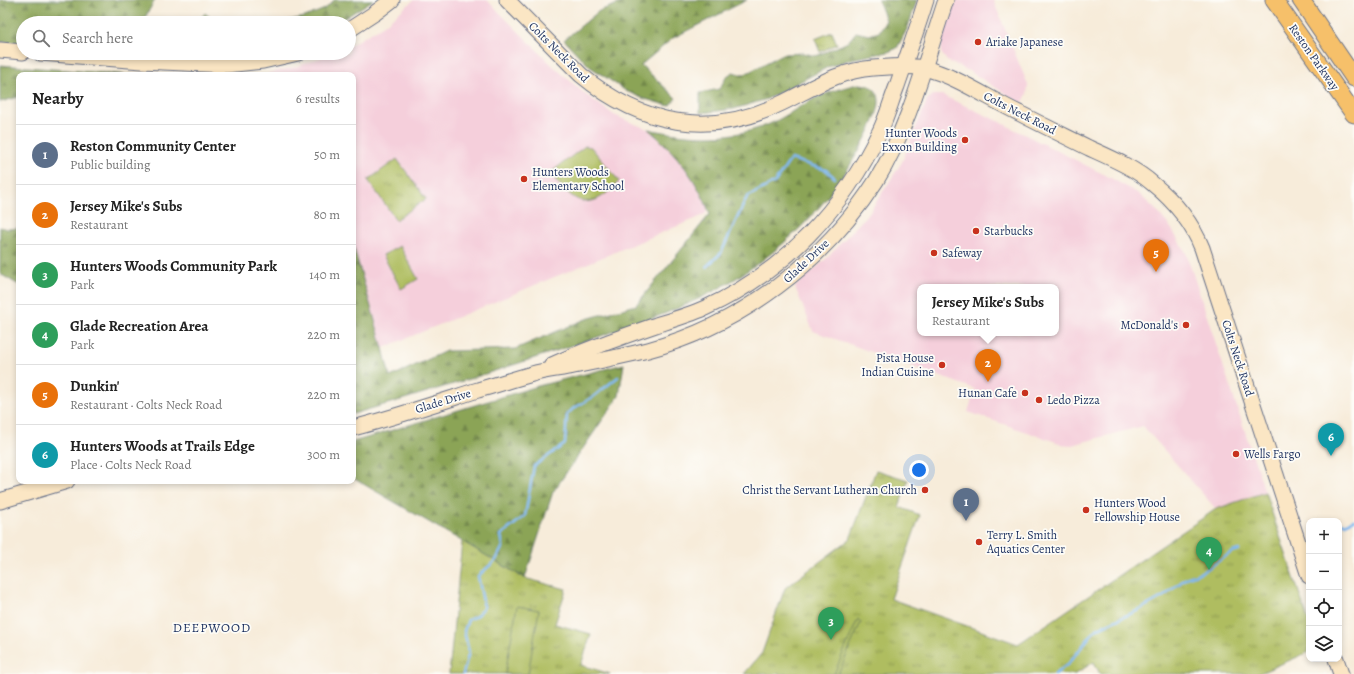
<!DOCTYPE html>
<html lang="en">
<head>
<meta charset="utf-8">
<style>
  :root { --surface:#fff; --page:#f6f6f6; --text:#222; --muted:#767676; --line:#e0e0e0; --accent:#c8321e }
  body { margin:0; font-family:Alegreya,serif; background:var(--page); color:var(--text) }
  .controls { position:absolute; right:12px; bottom:12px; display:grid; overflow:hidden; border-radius:8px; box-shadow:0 2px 6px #0003 }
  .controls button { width:36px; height:36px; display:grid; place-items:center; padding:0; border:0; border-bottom:1px solid var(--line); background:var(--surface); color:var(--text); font:20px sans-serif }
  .you { position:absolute; left:919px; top:470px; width:14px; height:14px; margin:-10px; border:3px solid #fff; border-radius:50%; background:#1a73e8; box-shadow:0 0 0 6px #1a73e833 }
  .badge { display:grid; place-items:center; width:26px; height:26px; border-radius:50%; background:var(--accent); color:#fff; font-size:13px; font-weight:700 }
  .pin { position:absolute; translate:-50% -33px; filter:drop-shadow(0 1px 2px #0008) }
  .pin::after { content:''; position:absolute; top:21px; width:14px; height:12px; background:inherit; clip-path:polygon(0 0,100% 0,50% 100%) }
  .popup { position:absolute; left:917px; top:284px; width:142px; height:52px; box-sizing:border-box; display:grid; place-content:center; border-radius:8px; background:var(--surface); filter:drop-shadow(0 1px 3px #0005); font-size:13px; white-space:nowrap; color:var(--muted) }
  .popup b { font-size:15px; color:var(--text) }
  .popup::after { content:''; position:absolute; left:50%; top:100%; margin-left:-8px; border:8px solid transparent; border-top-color:var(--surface) }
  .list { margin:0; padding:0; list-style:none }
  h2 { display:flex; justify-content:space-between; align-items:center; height:52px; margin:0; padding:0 16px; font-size:17px }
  h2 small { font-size:13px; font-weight:400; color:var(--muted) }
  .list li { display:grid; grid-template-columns:26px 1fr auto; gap:12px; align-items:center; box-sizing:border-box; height:60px; padding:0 16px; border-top:1px solid var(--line) }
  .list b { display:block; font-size:15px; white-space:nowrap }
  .list p { margin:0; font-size:13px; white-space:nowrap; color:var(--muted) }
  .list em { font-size:13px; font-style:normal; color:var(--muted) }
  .icon { flex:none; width:22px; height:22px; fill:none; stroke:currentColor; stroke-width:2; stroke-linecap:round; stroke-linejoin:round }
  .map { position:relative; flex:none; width:1354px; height:674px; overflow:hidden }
  .search { position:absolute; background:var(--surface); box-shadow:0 2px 6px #0003; left:16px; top:16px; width:340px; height:44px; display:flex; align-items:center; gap:10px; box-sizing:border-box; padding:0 14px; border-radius:22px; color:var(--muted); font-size:15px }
  .panel { position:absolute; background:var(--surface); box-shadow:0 2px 6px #0003; left:16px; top:72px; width:340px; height:412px; border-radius:8px }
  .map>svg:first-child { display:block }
  .built { fill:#f5cfdb; fill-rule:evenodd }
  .grass { fill:url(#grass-tufts); stroke:#65765f }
  .forest { fill:url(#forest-firs); stroke:#536a5a }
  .garden { fill:#afbd60; stroke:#65765f }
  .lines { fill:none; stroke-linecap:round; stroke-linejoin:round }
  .stream { stroke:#81b9f1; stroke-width:2.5 }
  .secondary-casing { stroke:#687189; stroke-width:17 }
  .primary-casing { stroke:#687189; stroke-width:19 }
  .secondary { stroke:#fbe6c4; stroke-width:15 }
  .primary { stroke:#f6c06b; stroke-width:17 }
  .poi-dot { fill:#c8321e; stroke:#fdfcf7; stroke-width:1.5 }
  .labels { text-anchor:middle; stroke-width:3.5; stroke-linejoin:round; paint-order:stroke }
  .poi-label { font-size:12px; fill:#1b2f5e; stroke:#fdfcf7; text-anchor:start }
  .street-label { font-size:12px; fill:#1b2f5e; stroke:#fdfcf7 }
  .neighbourhood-label { font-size:13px; letter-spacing:1px; fill:#1b2f5e; stroke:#fdfcf7 }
</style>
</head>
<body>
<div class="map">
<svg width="1354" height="674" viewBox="0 0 1354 674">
  <defs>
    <pattern id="grass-tufts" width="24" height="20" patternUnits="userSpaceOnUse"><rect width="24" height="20" fill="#afbd60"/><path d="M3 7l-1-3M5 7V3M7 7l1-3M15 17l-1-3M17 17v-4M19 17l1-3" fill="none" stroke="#8e9a52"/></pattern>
    <pattern id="forest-firs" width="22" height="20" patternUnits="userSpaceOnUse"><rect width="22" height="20" fill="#8ba456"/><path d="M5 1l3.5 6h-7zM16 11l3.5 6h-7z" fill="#71864a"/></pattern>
  </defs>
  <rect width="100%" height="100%" fill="#fdfcf7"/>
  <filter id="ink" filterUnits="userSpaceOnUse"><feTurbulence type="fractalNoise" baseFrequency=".025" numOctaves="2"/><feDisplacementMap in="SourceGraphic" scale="8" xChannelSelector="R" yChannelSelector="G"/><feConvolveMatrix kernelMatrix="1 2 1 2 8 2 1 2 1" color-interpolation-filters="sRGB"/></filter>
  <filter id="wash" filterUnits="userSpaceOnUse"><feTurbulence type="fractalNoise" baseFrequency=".012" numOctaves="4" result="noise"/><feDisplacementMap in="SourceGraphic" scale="16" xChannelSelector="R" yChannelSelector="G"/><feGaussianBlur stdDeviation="0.9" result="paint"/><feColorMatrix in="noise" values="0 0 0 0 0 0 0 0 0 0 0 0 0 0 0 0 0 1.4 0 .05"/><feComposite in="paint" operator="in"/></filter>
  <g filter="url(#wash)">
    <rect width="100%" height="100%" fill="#f7ecda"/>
    <g class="built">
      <path d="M414 0H487L552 65 586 95 614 115 635 124 648 129 659 137 679 157 698 185 708 207 706 213 702 216 383 348 353 245V75H269L268 73 295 67 334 53H349V46L384 25Z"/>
      <path d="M952 0H993L1028 85 1027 94 1022 104 969 71 947 61 942 54 941 39Z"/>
      <path d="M933 95H942L996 120 1111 178 1139 194 1156 210 1171 228 1186 253 1265 492 1216 509 1143 426 1068 446 968 412 975 389 813 331 795 287 827 258 868 214 884 190 902 162 927 100ZM920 287H1056V333H920Z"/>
    </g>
    <g class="grass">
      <path d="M832 32 837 44 820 52 815 39Z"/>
      <path d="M397 159 426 199 396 220 368 180Z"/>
      <path d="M876 470 908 480 899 507 920 515 891 599 1018 644 1216 509 1265 492 1309 622V652L1258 674H1100L1094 662 1075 674H744L762 653 785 588 850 539Z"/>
      <path d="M462 541 524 578 566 589 555 624 591 634 581 665 610 674H449Z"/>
    </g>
    <g class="forest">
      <path d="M0 0H155L143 21 149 23H23V43L0 42Z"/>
      <path d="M334 0H373L337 23H276L305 17 325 9Z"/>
      <path d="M628 0H747L673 38 641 65 676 98 669 106 642 98 626 91 589 66 564 40 599 11Z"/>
      <path d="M878 0H917L908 27 897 48 888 52 851 59 828 67 767 99 734 109 700 113V93L719 89 727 76 733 72 743 75 783 54 804 53 816 56 848 42 856 32 869 35 879 32 886 20Z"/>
      <path d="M205 13 217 23H197Z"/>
      <path d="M195 53H238C228 54 204 58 195 53Z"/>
      <path d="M0 65 132 75H19V97L0 102Z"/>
      <path d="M858 84C869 84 879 89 879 101 880 115 860 149 852 162 816 223 756 273 692 302 651 321 605 334 562 349 493 372 423 394 353 414V245L383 348 390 377 446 351 515 349 586 319 636 305 710 214C697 179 676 153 648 129 691 138 735 141 776 121 788 115 798 107 810 101 825 93 841 88 858 84Z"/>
      <path d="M0 227 7 229 19 228V285L0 274Z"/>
      <path d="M624 364 619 396 553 492 525 578 353 478V442L538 386Z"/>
    </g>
    <g class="garden">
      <path d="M585 146 591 147 619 181C590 214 574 204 550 173Z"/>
      <path d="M400 246 418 279 401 289 383 255Z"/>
      <path d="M517 606 539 610 528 674H505Z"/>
      <path d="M858 619 861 622 838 674H834Z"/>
    </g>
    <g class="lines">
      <g class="stream">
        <path d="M706 267 721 253 747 197 775 182 791 159 826 170 835 178"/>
        <path d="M1339 523 1345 524 1354 520"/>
        <path d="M463 674 469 652 464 631 468 620 478 615 484 607 478 576 496 560 503 546 501 535 525 516 534 466 565 444 567 414 574 408 593 397 618 377"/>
        <path d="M1055 674 1068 664 1096 629 1139 610 1164 596 1186 578 1204 571 1232 552 1239 550"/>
      </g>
    </g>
  </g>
  <g filter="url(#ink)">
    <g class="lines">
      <g class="secondary-casing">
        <g id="secondary">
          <path d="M507 0 581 75C641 125 710 139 782 103 813 88 837 71 873 68 890 67 907 65 923 68 955 75 989 99 1019 113 1042 125 1065 136 1089 148 1111 158 1135 168 1153 184 1174 201 1192 223 1202 248L1309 576"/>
          <path d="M349 30 375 13 392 0"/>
          <path d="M0 50 23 52"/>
          <path d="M40 53 142 61 226 65 263 61 298 53"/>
          <path d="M552 365C586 349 621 337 656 325 672 320 689 315 705 308 783 273 844 208 880 131 887 117 891 101 897 86 907 57 917 29 926 0"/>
          <path d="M353 428C395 417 437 403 478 390 496 385 514 379 532 374 545 370 560 369 574 366 599 361 624 356 648 350 741 325 824 262 876 181 909 128 926 59 946 0"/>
          <path d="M0 501 67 481"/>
          <path d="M1336 659 1341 674"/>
        </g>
      </g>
      <g class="primary-casing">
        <g id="primary">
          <path d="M1274 0 1354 114"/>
          <path d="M1301 0 1354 78"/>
        </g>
      </g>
      <use href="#secondary" class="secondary"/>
      <use href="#primary" class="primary"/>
    </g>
  </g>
  <g class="poi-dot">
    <circle cx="978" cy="42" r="4"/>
    <circle cx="965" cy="140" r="4"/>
    <circle cx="524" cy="179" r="4"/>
    <circle cx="976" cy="231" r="4"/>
    <circle cx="934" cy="253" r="4"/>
    <circle cx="1186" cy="325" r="4"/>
    <circle cx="942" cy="365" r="4"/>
    <circle cx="1025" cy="393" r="4"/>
    <circle cx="1039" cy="400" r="4"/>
    <circle cx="1236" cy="454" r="4"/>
    <circle cx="925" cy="490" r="4"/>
    <circle cx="1086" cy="510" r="4"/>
    <circle cx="979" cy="542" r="4"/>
  </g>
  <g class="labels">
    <g class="poi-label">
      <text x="986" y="46">Ariake Japanese</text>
      <text x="957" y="137" text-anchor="end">Hunter Woods<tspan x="957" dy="14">Exxon Building</tspan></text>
      <text x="532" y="176">Hunters Woods<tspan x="532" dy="14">Elementary School</tspan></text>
      <text x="984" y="235">Starbucks</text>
      <text x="942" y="257">Safeway</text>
      <text x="1178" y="329" text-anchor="end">McDonald's</text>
      <text x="934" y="362" text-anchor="end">Pista House<tspan x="934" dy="14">Indian Cuisine</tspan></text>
      <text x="1017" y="397" text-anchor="end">Hunan Cafe</text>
      <text x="1047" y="404">Ledo Pizza</text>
      <text x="1244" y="458">Wells Fargo</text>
      <text x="917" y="494" text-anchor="end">Christ the Servant Lutheran Church</text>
      <text x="1094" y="507">Hunters Wood<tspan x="1094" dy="14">Fellowship House</tspan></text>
      <text x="987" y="539">Terry L. Smith<tspan x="987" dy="14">Aquatics Center</tspan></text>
    </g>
    <g class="street-label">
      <text transform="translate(559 52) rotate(45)" y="4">Colts Neck Road</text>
      <text transform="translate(1314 57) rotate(55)" y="4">Reston Parkway</text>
      <text transform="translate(1020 113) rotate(27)" y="4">Colts Neck Road</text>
      <text transform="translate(806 261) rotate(-43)" y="4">Glade Drive</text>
      <text transform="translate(1238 358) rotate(72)" y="4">Colts Neck Road</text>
      <text transform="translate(443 401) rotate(-17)" y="4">Glade Drive</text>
    </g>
    <g class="neighbourhood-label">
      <text x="212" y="632">DEEPWOOD</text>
    </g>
  </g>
</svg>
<div class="controls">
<button>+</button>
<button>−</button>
<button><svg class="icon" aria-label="locate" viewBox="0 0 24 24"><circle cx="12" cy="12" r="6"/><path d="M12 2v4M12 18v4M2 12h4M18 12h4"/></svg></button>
<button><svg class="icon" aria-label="layers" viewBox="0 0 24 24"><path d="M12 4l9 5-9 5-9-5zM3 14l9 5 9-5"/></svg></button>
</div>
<div class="you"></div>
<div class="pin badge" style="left:966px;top:521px;background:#5c6f8a">1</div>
<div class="pin badge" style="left:988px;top:382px;background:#e8710a">2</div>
<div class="popup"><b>Jersey Mike's Subs</b>Restaurant</div>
<div class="pin badge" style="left:831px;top:640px;background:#2e9e5b">3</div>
<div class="pin badge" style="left:1209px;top:570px;background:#2e9e5b">4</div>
<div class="pin badge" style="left:1156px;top:272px;background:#e8710a">5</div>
<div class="pin badge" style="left:1331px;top:456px;background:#0f9aa8">6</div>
<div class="search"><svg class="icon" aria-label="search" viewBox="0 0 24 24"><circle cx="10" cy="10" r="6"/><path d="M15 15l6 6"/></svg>Search here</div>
<section class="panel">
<h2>Nearby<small>6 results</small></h2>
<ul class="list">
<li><span class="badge" style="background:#5c6f8a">1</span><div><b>Reston Community Center</b><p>Public building</p></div><em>50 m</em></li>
<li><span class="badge" style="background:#e8710a">2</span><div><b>Jersey Mike's Subs</b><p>Restaurant</p></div><em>80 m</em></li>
<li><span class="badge" style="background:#2e9e5b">3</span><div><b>Hunters Woods Community Park</b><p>Park</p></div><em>140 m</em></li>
<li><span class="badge" style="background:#2e9e5b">4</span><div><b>Glade Recreation Area</b><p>Park</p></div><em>220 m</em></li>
<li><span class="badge" style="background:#e8710a">5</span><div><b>Dunkin'</b><p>Restaurant · Colts Neck Road</p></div><em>220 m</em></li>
<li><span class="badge" style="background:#0f9aa8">6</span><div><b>Hunters Woods at Trails Edge</b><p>Place · Colts Neck Road</p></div><em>300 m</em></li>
</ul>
</section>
</div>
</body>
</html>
